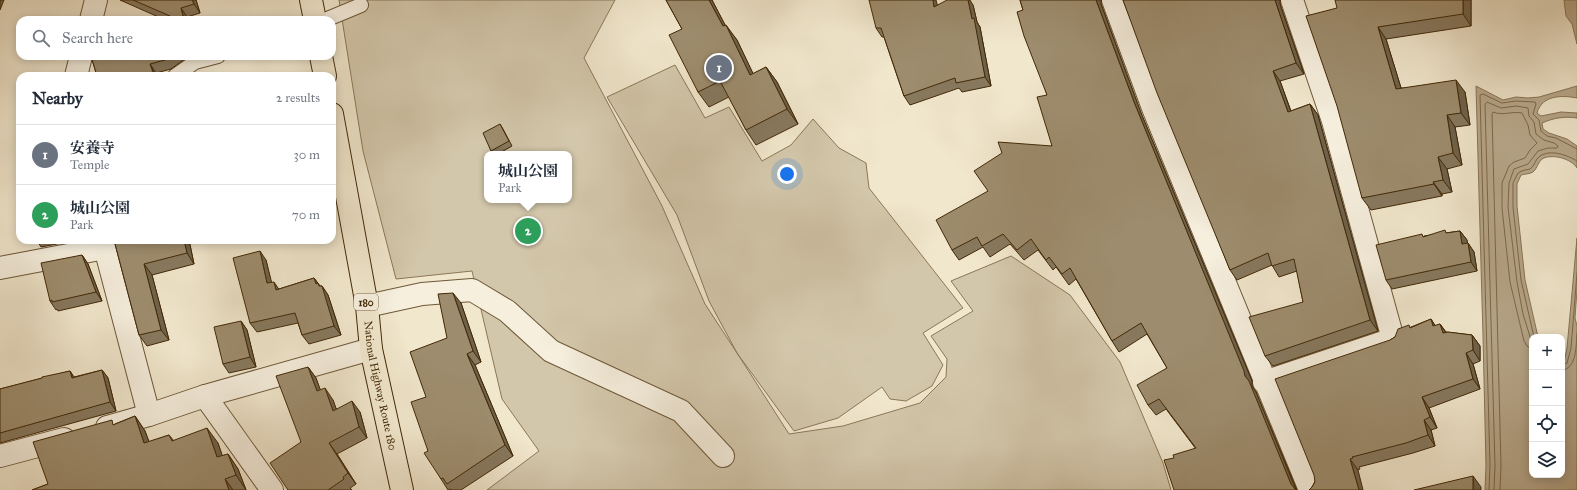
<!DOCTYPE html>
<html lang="en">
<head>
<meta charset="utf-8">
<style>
  :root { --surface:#fff; --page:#f6f6f7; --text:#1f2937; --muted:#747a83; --line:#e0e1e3; --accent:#db2777 }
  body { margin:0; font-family:"IM FELL Great Primer","Noto Serif JP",serif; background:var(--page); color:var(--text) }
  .controls { position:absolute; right:12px; bottom:12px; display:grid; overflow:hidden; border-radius:8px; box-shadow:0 2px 10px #0003 }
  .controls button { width:36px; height:36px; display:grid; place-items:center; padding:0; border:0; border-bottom:1px solid var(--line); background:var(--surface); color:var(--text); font:20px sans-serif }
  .you { position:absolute; left:787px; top:174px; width:14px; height:14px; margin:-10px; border:3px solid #fff; border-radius:50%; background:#1a73e8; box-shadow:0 0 0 6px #1a73e833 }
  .badge { display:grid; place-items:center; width:26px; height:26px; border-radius:50%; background:var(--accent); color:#fff; font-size:13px; font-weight:700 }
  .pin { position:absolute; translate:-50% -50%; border:2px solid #fff; box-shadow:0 1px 4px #0006 }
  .popup { position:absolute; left:484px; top:151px; width:88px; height:52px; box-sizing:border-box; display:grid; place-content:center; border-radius:8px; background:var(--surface); filter:drop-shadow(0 1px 3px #0005); font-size:13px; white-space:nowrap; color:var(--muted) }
  .popup b { font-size:15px; color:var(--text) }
  .popup::after { content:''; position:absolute; left:50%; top:100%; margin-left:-8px; border:8px solid transparent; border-top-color:var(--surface) }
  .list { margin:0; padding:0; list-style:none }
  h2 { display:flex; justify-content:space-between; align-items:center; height:52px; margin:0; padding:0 16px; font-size:17px }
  h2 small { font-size:13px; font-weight:400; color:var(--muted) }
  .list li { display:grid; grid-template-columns:26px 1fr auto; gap:12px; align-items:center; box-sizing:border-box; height:60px; padding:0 16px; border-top:1px solid var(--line) }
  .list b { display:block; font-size:15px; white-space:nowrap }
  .list p { margin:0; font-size:13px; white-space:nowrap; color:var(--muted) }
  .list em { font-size:13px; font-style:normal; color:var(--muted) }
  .icon { flex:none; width:22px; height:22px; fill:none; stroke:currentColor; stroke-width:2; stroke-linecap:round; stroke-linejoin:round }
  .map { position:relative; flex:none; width:1577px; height:490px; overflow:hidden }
  .search { position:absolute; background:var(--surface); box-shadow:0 2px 10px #0003; left:16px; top:16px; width:320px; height:44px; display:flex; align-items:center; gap:10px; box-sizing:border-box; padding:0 14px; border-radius:12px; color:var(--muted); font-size:15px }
  .panel { position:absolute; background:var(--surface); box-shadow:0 2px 10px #0003; left:16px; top:72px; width:320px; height:172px; border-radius:12px }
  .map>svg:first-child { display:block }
  .green { fill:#d3c7ab; stroke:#8a7858; fill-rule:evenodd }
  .water { fill:#b6a689; stroke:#887455 }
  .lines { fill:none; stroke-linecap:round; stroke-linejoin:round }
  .shore { stroke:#7c6848; stroke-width:1 }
  .lane-casing { stroke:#6e5838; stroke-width:16 }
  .street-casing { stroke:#6e5838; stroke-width:24 }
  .highway-casing { stroke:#422906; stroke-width:24 }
  .lane { stroke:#f6efde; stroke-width:14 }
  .street { stroke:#f6efde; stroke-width:22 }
  .highway { stroke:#f1e7cd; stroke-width:22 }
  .wall { fill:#87785e; stroke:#422906 }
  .shaded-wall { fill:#6e624c; stroke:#422906 }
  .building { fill:#9d8c6d; stroke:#422906 }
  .labels { text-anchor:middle; stroke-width:3; stroke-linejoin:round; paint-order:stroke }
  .shield { fill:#f6efde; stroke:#786447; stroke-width:1 }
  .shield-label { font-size:10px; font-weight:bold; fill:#422906 }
  .street-label { font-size:11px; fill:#422906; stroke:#f6efde }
</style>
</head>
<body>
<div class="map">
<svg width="1577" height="490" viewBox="0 0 1577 490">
  <rect width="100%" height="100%" fill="#f1e7cd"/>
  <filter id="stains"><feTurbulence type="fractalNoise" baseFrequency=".005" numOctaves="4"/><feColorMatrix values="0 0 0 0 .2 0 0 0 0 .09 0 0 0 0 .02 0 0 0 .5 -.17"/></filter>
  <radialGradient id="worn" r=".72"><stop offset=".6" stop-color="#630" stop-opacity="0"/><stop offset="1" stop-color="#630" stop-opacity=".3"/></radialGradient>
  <path class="green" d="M339 0H615L584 58 662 206 705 304 737 353 709 301 677 215 607 97 675 65 705 118 729 107 762 161 791 145 813 119 839 148 866 163 869 188 963 308 923 333 943 365 932 386 906 401 890 399 882 387 838 418 794 431 737 353 789 434 843 426 920 403 946 377 947 359 931 336 973 311 951 281 1011 256 1070 295 1120 362 1163 463 1171 490H487L539 451 502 399 472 271 396 279 363 151ZM487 154H569V200H487Z"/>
  <g class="water">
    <path d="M1564 0H1577V44L1572 24 1566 16Z"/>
    <path d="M1476 86 1503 100 1516 97 1528 98 1539 97 1577 86V98C1562 95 1542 95 1537 113L1541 116 1561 112 1577 113V118C1565 116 1553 118 1542 123L1543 129 1549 133 1567 139 1577 146V168C1572 159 1552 153 1542 159 1538 162 1537 169 1533 172 1530 174 1524 174 1521 175L1517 184V206L1525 280 1538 337H1532V475H1562V363L1564 362 1567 348 1577 238V290L1575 318 1577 326V490H1485L1486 466 1483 336Z"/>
  </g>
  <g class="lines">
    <g class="shore">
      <path d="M1534 337 1521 280 1513 207V183L1518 173C1522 170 1526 170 1530 169 1535 166 1535 159 1540 156 1551 149 1567 155 1577 161"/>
      <path d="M1562 365 1567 363 1571 348 1577 273"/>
      <path d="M1562 370C1577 369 1576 345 1577 333"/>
      <path d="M1489 490 1490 466 1480 95 1483 94 1502 103 1516 101 1535 102 1536 104 1533 114 1539 120 1541 131 1547 136 1556 138 1577 149"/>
      <path d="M1494 490 1495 466 1485 104 1487 102 1501 108 1516 106 1528 108 1529 116 1534 122 1536 134 1544 140 1554 143 1558 146 1557 148H1548L1538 151 1528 164 1514 169 1509 183 1508 207 1517 282 1523 314 1532 343"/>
      <path d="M1500 490 1501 466 1492 114 1493 112C1503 116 1512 111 1522 113L1528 125 1530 135 1537 143 1530 150 1525 158 1514 162 1509 166 1502 183V208L1510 282 1524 341 1527 346 1532 350"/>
    </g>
    <g class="lane-casing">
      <g id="lane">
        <path d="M325 20 361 5"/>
        <path d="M175 76 195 62 218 56"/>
      </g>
    </g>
    <g class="street-casing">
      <g id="street">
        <path d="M1113 0 1153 108 1310 490"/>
        <path d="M91 20 96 0"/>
        <path d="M76 76 81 56"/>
        <path d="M103 240 149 415"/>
        <path d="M0 268 105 248"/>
        <path d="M367 306 422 294 472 290 507 311 551 351 681 411 723 456"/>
        <path d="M1264 382 1393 339 1333 121 1292 0"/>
        <path d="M205 396 272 490"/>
        <path d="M107 427 149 415 205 396 371 349"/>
        <path d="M0 456 64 439"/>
      </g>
    </g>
    <g class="highway-casing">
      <g id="highway">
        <path d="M311 0 315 20"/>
        <path d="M321 56 325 76"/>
        <path id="s1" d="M332 114 367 306 371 349 402 490"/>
      </g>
    </g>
    <use href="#lane" class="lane"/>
    <use href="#street" class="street"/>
    <use href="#highway" class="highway"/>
  </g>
  <g class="wall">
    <path d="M120 0H196L200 13 187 17 188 20H159L163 19Z"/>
    <path d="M666 0H712L725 25 737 40 753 74 766 67 777 82 798 124 756 145 746 130 729 97 709 107 698 92 682 29Z"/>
    <path d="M1020 0H1101V4L1141 113 1252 381V386L1256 392 1297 490 1174 458 1196 449 1166 409 1156 415 1148 405 1167 368 1147 334 1119 352 1112 341 1076 279 1069 285 1056 267 1053 270 1038 250 1024 260 1010 244 990 257 983 247 959 260 952 250 988 191 1052 146 1047 95 1023 10Z"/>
    <path d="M1123 0H1280V4L1304 74 1280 81 1291 111 1310 104 1318 115 1378 331 1273 366 1265 356 1303 302 1297 271 1279 277 1272 265 1237 280 1230 270Z"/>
    <path d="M1471 0V26L1386 39 1401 88 1465 92 1470 125 1455 127 1462 165 1447 169 1452 192 1442 194V196L1371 210 1362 198 1337 8Z"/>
    <path d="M938 5H973L977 22 980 27 991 86 962 92 959 88 910 105 904 96 884 37H882L876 28Z"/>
    <path d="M91 56H189L171 69 156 73 157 76H97Z"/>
    <path d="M500 124 503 129 512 146 498 154H494L491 151Z"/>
    <path d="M1460 231 1467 240V243H1468L1474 252 1477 271 1392 289 1386 280 1424 236Z"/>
    <path d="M32 240H67V242L41 247 38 242 34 243Z"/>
    <path d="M114 240H189L194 264 152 275 169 340 147 346 139 335Z"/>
    <path d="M82 255 88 264 102 301 58 311 57 309 56 310 50 301Z"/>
    <path d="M266 260 271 282 279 289 314 278 320 286H322L328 295 341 335 309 344 302 335 298 323 257 332 250 323Z"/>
    <path d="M461 303 481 362 475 365 513 456 461 490H451L450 489 448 490 441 479 428 451 426 397Z"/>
    <path d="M1431 319 1435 326 1440 324 1446 332 1472 335 1480 346V361L1473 364 1480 389 1429 408 1437 428 1431 430 1435 446 1413 453 1359 467 1360 469 1312 487 1390 340 1411 327Z"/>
    <path d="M241 321 247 330 256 367 229 373 223 364Z"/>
    <path d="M308 367 316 378 320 390 333 400 336 409 360 412 367 438 337 454 356 484 350 488 352 490H288L301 442Z"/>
    <path d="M102 370 108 378 116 411 0 443V389L70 371 74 377Z"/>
    <path d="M135 416 145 431 149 442 169 435 174 441 218 443 222 456 228 454 238 469 246 490H32L48 484 115 424Z"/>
  </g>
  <g class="shaded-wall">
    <path d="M0 0H4L0 10Z"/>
    <path d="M192 0H196L200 13 194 4Z"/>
    <path d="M709 0H712L734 42 723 26Z"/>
    <path d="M933 0H936L940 15 934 7Z"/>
    <path d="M968 0H970L973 5 977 22 980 27 991 86 985 77 972 19Z"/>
    <path d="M1096 0H1101V4L1141 113 1252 381V386L1256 392 1296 490H1295L1291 484 1245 376 1134 102Z"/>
    <path d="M1275 0H1280V4L1304 74 1296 63Z"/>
    <path d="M1463 0H1471V26L1463 14Z"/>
    <path d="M181 8 187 17 188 20H184Z"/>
    <path d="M726 25 737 40 761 90 750 75Z"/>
    <path d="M1378 27 1386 39 1405 101 1396 89Z"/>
    <path d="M150 64 156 73 157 76H156L153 72Z"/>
    <path d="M766 67 777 82 798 124 787 109Z"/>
    <path d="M1273 71 1280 81 1295 123 1288 112Z"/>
    <path d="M1456 80 1465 92 1470 125 1461 113Z"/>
    <path d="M1310 104 1318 115 1378 331 1370 320Z"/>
    <path d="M1447 115 1455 127 1462 165 1453 153Z"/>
    <path d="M1438 157 1447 169 1452 192 1443 180Z"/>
    <path d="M1433 182 1442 194V196L1434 184Z"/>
    <path d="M1460 231 1467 240 1469 252 1462 244Z"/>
    <path d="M184 240H189L194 264 187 253Z"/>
    <path d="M1468 243 1474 252 1477 271 1471 262Z"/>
    <path d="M260 251 266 260 274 292 267 283Z"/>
    <path d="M82 255 88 264 102 301 96 292Z"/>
    <path d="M144 264 152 275 169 340 161 330Z"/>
    <path d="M314 278 323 290 322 286 328 295 341 335 334 326Z"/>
    <path d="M274 282 280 291 276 290Z"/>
    <path d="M453 293 461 303 481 362 473 351Z"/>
    <path d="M1431 319 1438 330 1433 326Z"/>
    <path d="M241 321 247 330 256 367 250 357Z"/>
    <path d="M1440 324 1447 334 1443 333Z"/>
    <path d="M1472 335 1480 346V361L1473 350Z"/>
    <path d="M1466 353 1473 364 1480 389 1473 379Z"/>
    <path d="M467 354 475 365 513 456 505 445Z"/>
    <path d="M308 367 316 378 325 402 317 391Z"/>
    <path d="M102 370 108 378 116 411 110 402Z"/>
    <path d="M70 371 75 379 72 378Z"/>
    <path d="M325 388 333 400 341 422 333 411Z"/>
    <path d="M1422 397 1429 408 1437 428 1430 417Z"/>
    <path d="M352 401 360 412 367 438 359 427Z"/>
    <path d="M135 416 145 431 155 458 144 443Z"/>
    <path d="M1424 420 1431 430 1435 446 1428 435Z"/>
    <path d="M207 428 218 443 228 472 217 457Z"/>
    <path d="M329 443 337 454 356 484 348 473Z"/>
    <path d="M228 454 238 469 246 490 236 475Z"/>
    <path d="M1350 459 1358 470 1363 490H1359Z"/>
    <path d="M1473 476 1481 487V490H1473Z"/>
    <path d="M225 479 233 490H229Z"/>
  </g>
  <g class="building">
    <path d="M133 0H192L194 4 181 8 184 20H159L170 16Z"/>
    <path d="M666 0H709L723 26 726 25 750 75 766 67 787 109 746 130 720 81 698 92 669 35 682 29Z"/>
    <path d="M869 0H933L934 7 947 0H968L972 19 974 18 985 77 956 83 955 78 904 96 881 28H876Z"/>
    <path d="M1020 0H1096L1134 102 1244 371 1245 376 1249 381 1291 484 1295 489 1297 490H1174L1164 460 1174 458 1173 455 1196 448 1159 399 1148 405 1137 385 1167 368 1141 323 1112 341 1070 268 1062 274 1049 257 1046 260 1031 239 1017 250 1003 234 982 246 977 237 952 250 936 220 988 191 974 171 1002 153 998 142 1052 146 1037 97 1047 95 1024 36 1017 12 1023 10Z"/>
    <path d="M1123 0H1275L1296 63 1273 71 1288 112 1310 104 1370 320 1265 356 1249 317 1303 302 1294 259 1272 266 1268 253 1230 270 1157 93Z"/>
    <path d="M1335 0H1463V14L1378 27 1396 89 1456 80 1461 113 1447 115 1453 153 1438 157 1443 180 1433 182 1434 184 1362 198 1337 106 1306 16 1337 8Z"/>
    <path d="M91 56H171L165 60 150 64 153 72 138 76H97Z"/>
    <path d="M500 124 509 141 491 151 483 133Z"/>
    <path d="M1445 230 1446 233 1460 231 1462 244 1468 243 1471 262 1386 280 1376 245 1422 234 1423 237Z"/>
    <path d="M114 240H184L187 253 144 264 161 330 139 335Z"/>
    <path d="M260 251 267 283 274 282 276 290 314 278 316 284 318 283 319 286H322L334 326 302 335 295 313 250 323 233 258Z"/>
    <path d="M82 255 96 292 52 302V300L50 301 41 263Z"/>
    <path d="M453 293 473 351 467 354 505 445 447 484 443 478 441 479 424 453 428 451 411 402 426 397 410 352 447 338 438 294Z"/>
    <path d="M1431 319 1433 326 1440 324 1443 333 1448 332 1472 335 1473 350 1466 353 1473 379 1422 397 1430 417 1424 420 1428 435 1406 443 1352 457 1353 458 1350 459 1359 490H1309L1312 487 1315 482 1314 475 1275 379 1390 340 1395 337 1398 329 1409 325 1410 328Z"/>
    <path d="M241 321 250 357 223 364 214 327Z"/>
    <path d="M308 367 317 391 325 388 333 411 352 401 359 427 329 443 348 473 343 477 344 479 328 490H288L270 463 301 442 276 376Z"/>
    <path d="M102 370 110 402 0 433V389L42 378V377L70 371 72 378Z"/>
    <path d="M135 416 144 443 169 435 172 441 207 428 217 457 228 454 236 475 225 479 229 490H32L48 484 33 442 112 420 113 425Z"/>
    <path d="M1473 476V490H1414Z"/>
  </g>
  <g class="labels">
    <rect class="shield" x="354" y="294" width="24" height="16" rx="3"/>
    <g class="shield-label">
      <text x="366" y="306">180</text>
    </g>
    <g class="street-label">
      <text dy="4" stroke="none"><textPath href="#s1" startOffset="276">National Highway Route 180</textPath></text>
    </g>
  </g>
  <rect width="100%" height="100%" filter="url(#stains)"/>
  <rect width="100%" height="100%" fill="url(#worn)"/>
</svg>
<div class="controls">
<button>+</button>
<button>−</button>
<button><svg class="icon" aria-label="locate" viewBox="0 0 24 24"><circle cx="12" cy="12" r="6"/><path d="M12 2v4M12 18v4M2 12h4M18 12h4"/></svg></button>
<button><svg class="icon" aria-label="layers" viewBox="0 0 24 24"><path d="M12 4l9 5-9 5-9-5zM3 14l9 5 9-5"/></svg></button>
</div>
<div class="you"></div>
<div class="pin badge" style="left:719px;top:68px;background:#6b7280">1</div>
<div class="pin badge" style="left:528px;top:231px;background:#2e9e5b">2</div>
<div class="popup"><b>城山公園</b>Park</div>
<div class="search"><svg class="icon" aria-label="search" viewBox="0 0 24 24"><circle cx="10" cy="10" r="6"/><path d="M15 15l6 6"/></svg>Search here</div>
<section class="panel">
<h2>Nearby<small>2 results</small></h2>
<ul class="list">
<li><span class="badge" style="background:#6b7280">1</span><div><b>安養寺</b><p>Temple</p></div><em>30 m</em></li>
<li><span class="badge" style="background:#2e9e5b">2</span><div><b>城山公園</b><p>Park</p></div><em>70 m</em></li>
</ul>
</section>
</div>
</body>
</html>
